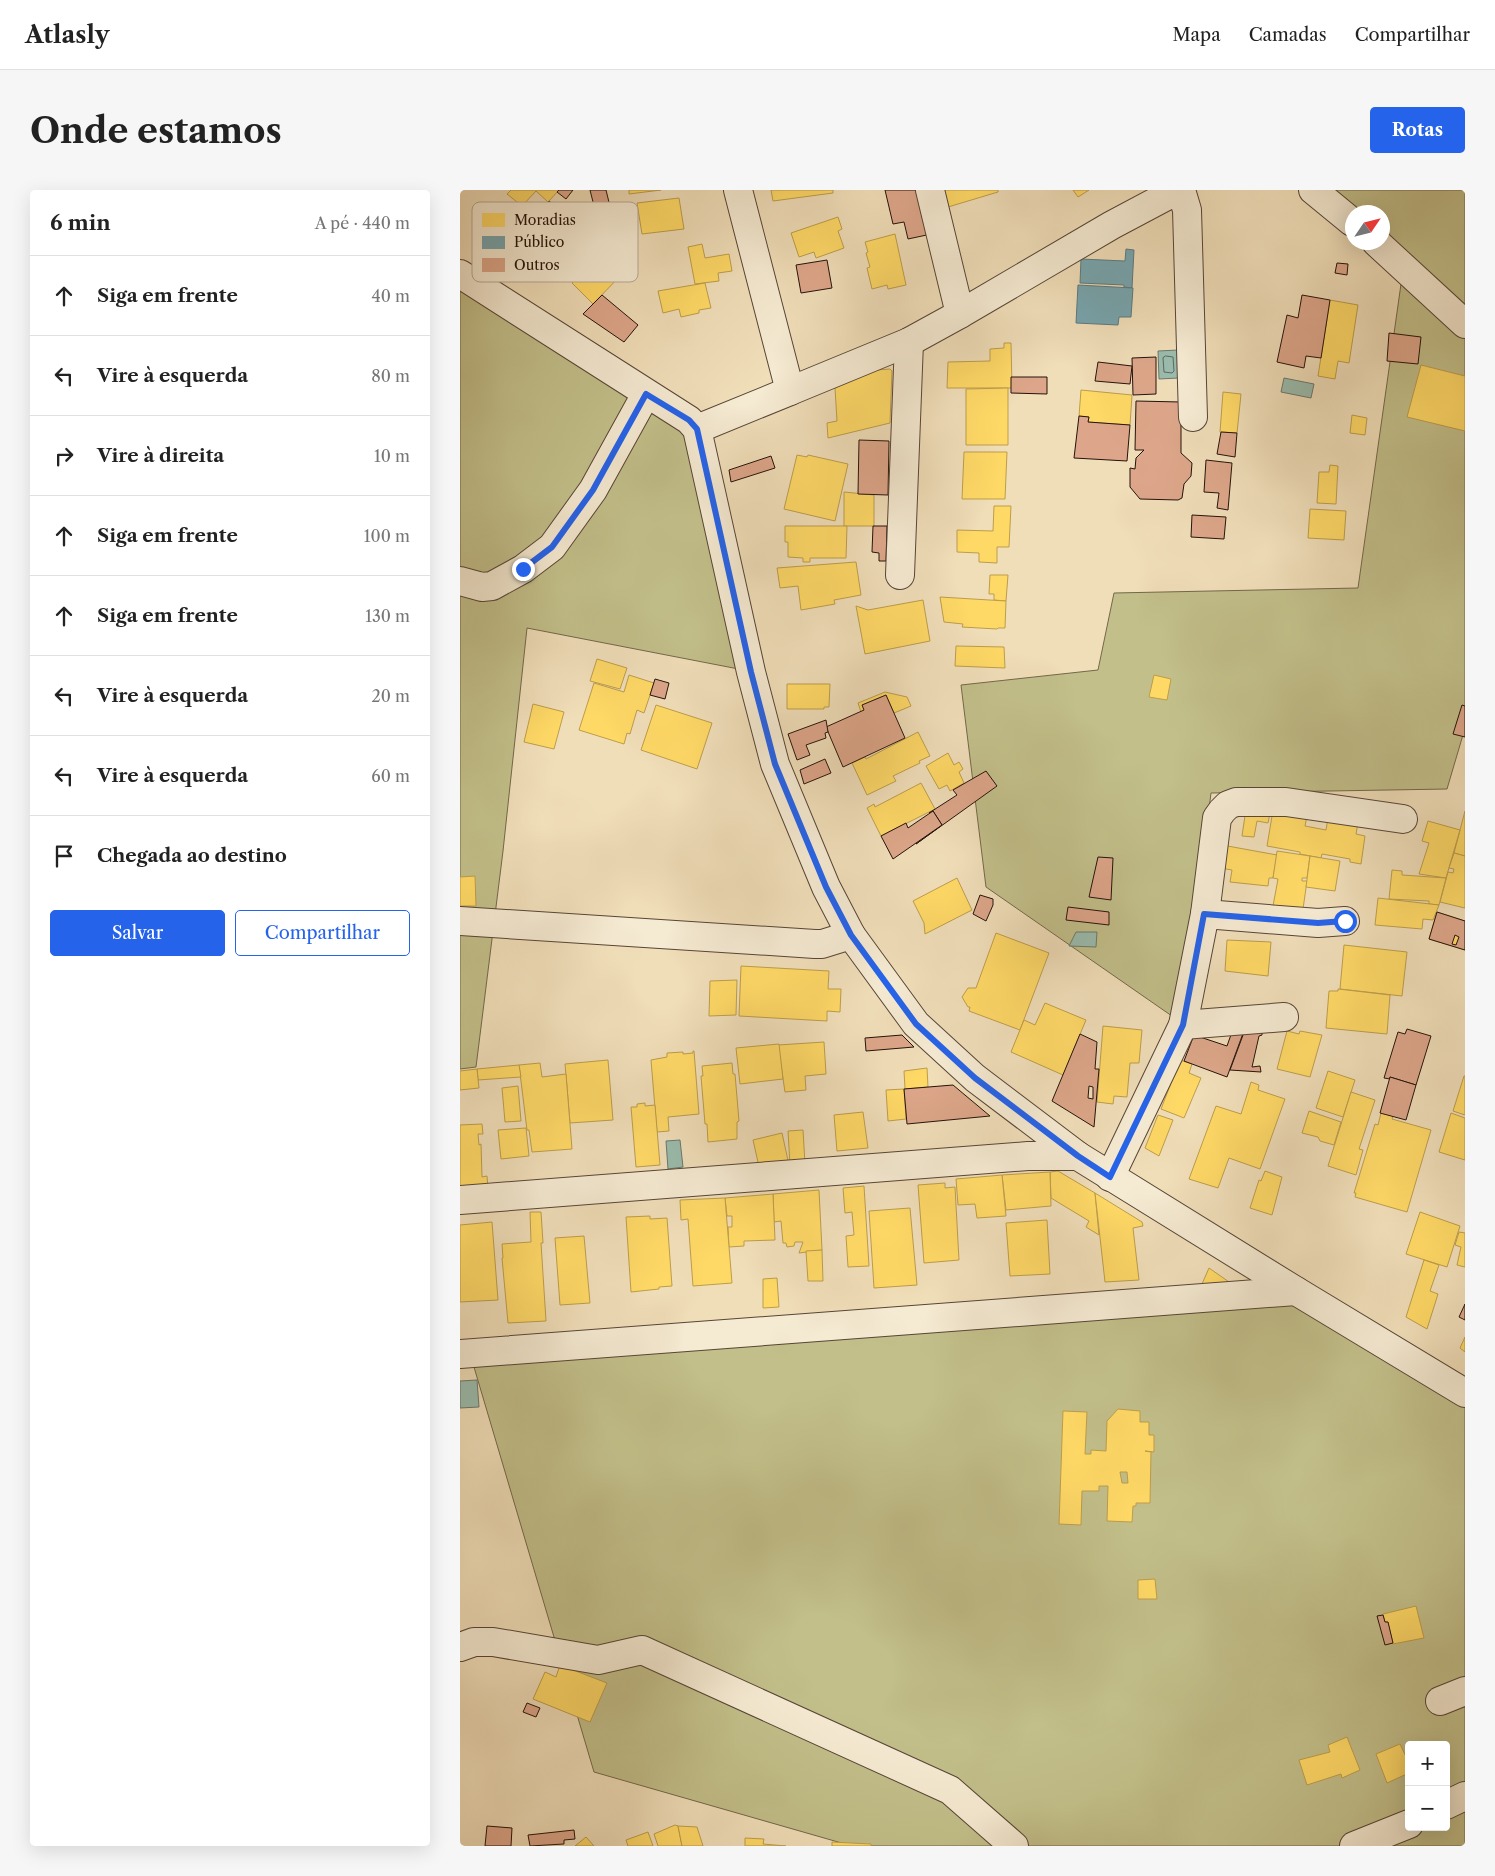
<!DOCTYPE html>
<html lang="pt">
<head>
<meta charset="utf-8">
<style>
  :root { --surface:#fff; --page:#f6f6f6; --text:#222; --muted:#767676; --line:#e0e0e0; --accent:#2563eb }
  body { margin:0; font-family:"Libre Caslon Text",serif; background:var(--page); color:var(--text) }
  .controls { position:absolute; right:15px; bottom:15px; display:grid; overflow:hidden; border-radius:5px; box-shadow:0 5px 20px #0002 }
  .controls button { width:45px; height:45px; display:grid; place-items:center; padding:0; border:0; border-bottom:1px solid var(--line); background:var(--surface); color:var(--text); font:25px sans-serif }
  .compass { position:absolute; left:885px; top:15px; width:45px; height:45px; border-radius:50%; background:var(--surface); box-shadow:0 5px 20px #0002; rotate:55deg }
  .stop { position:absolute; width:15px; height:15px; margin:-11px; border:4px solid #2563eb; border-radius:50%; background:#fff }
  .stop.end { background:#2563eb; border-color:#fff; box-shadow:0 1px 5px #0008 }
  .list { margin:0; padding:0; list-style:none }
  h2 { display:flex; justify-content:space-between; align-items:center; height:65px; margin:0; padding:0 20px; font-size:21px }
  h2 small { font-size:16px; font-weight:400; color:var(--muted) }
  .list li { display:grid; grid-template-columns:32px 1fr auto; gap:15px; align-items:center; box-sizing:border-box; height:80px; padding:0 20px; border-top:1px solid var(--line) }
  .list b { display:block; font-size:19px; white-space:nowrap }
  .list em { font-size:16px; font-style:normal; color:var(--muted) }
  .actions { display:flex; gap:10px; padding:15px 20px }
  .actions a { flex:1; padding:11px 0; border:1px solid var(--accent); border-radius:5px; text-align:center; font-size:18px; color:var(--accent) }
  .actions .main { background:var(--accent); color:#fff }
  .icon { flex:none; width:28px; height:28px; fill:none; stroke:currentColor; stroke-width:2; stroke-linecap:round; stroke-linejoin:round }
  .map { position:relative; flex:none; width:1005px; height:1656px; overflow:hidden; border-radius:5px }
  header { display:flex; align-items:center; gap:30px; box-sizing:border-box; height:70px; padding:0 25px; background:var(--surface); border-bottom:1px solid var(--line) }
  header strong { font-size:24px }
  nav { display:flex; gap:28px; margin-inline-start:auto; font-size:18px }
  .intro { display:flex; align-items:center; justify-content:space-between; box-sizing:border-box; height:120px; padding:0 30px }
  h1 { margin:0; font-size:35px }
  .button { padding:12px 22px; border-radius:5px; background:var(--accent); color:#fff; font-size:18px; font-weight:700 }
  main { display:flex; gap:30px; padding:0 30px }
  aside { flex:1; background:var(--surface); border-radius:5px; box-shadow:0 5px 20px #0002 }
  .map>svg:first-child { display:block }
  .green { fill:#c2bf8a; stroke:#73684a; fill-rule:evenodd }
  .water { fill:#9abcae; stroke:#6b786c }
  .homes { fill:#ffd966; stroke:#bd9d4a; fill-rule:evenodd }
  .public { fill:#76a5af; stroke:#5d797e }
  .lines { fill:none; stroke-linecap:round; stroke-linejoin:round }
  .shore { stroke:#5f675c; stroke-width:1 }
  .building { fill:#dda68a; stroke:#24120a; fill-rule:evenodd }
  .minor-casing { stroke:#574536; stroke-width:30 }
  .minor { stroke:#f5ead2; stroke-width:28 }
  .route { stroke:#2563eb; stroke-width:6 }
  .key { fill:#f5ead2; stroke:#b6a996; stroke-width:1 }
  .key-label { font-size:14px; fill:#24120a }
</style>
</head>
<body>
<header>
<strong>Atlasly</strong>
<nav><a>Mapa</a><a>Camadas</a><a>Compartilhar</a></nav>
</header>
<div class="intro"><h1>Onde estamos</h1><a class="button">Rotas</a></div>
<main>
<aside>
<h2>6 min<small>A pé · 440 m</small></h2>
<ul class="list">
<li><svg class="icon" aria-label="ahead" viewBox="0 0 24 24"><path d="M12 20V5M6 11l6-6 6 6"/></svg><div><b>Siga em frente</b></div><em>40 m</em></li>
<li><svg class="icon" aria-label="left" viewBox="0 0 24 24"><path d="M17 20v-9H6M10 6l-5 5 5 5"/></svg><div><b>Vire à esquerda</b></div><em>80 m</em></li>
<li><svg class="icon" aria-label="right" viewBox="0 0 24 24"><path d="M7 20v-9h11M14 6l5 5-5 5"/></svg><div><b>Vire à direita</b></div><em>10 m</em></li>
<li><svg class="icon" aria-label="ahead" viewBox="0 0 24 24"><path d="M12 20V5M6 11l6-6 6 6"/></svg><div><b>Siga em frente</b></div><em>100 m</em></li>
<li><svg class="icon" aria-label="ahead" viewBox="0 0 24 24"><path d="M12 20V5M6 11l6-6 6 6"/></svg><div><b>Siga em frente</b></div><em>130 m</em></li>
<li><svg class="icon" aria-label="left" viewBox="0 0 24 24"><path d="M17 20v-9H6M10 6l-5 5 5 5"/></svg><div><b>Vire à esquerda</b></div><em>20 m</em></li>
<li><svg class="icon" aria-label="left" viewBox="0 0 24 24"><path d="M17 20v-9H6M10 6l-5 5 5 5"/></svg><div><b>Vire à esquerda</b></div><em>60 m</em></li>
<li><svg class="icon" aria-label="arrive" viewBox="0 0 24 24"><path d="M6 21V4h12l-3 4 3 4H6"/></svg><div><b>Chegada ao destino</b></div></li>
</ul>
<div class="actions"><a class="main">Salvar</a><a>Compartilhar</a></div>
</aside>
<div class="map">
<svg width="1005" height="1656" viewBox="0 0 1005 1656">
  <rect width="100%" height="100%" fill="#f0deb9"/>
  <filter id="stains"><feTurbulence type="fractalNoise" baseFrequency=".004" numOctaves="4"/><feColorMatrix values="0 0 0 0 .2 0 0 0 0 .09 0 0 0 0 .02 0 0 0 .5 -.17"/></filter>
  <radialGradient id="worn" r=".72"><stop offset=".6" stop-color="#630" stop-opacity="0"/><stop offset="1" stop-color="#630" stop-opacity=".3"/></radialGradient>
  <g class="green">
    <path d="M850 0H1005V538L987 599 751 603 722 833 526 697 501 495 638 480 654 403 898 398 942 87 922 52V22H892Z"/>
    <path d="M0 99 235 240 289 481 67 438 43 661 16 877 0 879Z"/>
    <path d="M825 1102 1005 1210V1656H392L134 1582 11 1167ZM949 1555H986V1637H949Z"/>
  </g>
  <g class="water">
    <path d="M718 160 719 188 699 189 698 161Z"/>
    <path d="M824 188 854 194 851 208 821 202Z"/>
    <path d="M616 742H637L636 757 609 756Z"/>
    <path d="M220 950 223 977 208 979 206 951Z"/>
    <path d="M17 1190 19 1217 0 1218V1191Z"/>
  </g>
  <g class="homes">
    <path d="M51 0H99L88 12 76 1 62 16 47 4Z"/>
    <path d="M169 0H201L169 4Z"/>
    <path d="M311 0H373V3L313 11Z"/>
    <path d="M483 0H538V2L488 17Z"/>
    <path d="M613 0H629L618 7Z"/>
    <path d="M219 8 224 39 182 44 177 13Z"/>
    <path d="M378 27 382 39 378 41 384 58 356 68 354 62 339 67 331 43Z"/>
    <path d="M156 41 164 82 133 114 112 93 122 82 119 79Z"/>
    <path d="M435 44 446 95 428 99 427 95 412 99 407 78 410 77 406 63 408 62 405 52Z"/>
    <path d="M242 54 245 68 269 64 272 81 258 83 259 91 235 94 228 57Z"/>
    <path d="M245 93 251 118 239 120V123L221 127 219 119 203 123 198 101Z"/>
    <path d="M870 110 898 115 889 173 878 171 875 189 858 186Z"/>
    <path d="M544 153H551L552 198H487L488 172 530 171V159L544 158Z"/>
    <path d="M961 175 1005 186V241L947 227Z"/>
    <path d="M430 179 432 181 430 233 368 248 367 233 377 231 375 198 416 180Z"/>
    <path d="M548 198V255H506V199Z"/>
    <path d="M621 200 672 205 670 235 628 232 629 227 619 226Z"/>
    <path d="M763 202 781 204 777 243 760 242Z"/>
    <path d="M892 225 907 228 905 245 890 243Z"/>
    <path d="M504 262H547L545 309H502Z"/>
    <path d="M337 265 347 267 348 265 388 274 375 331 324 319Z"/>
    <path d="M870 275 878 276 876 314 857 313 859 282H869Z"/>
    <path d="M384 302 414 305V336H384Z"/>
    <path d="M534 316H551L549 357H537V373L519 372V363L497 362V340L533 341Z"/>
    <path d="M850 319 886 321 884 350 848 348Z"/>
    <path d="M325 336H387L386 368H350V372H343V368L328 367V352H325Z"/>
    <path d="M396 372 401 405 374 410 375 414 341 420 338 396 320 398 317 378Z"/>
    <path d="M530 385H548L546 411 534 410V404H529Z"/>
    <path d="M480 407 546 411 545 438H538L537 439 502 437 503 434 484 432Z"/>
    <path d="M463 410 470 451 405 464 396 416 408 420Z"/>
    <path d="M496 456 544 457 545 478 495 476Z"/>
    <path d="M137 469 167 478 160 499 130 491Z"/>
    <path d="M169 485 194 493 184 523 177 520 170 544 167 543 164 554 119 540 134 493 164 502Z"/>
    <path d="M694 485 711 489 707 510 689 507Z"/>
    <path d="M327 494H370L369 517H364V519H327Z"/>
    <path d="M425 502 447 507 451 516 434 523 426 505 402 515 404 520 401 522 398 513Z"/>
    <path d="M73 514 104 522 94 559 64 552Z"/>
    <path d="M196 515 252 533 237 579 181 560Z"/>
    <path d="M458 542 470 566 459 571 460 573 433 586 436 591 407 605 392 573 405 567 406 569Z"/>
    <path d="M488 563 494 575 499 572 503 579 499 582 504 593 490 601 487 595 479 599 466 576Z"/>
    <path d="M461 593 475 619 421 646 407 618 414 614 415 617Z"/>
    <path d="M786 619 810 623 808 633 797 631 794 647 782 646Z"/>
    <path d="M813 620 847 626 845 636 866 640 868 628 898 633 896 644 905 646 901 674 890 672V669L862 664 861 668 840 664V662L807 656Z"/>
    <path d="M1005 621V666L994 663Z"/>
    <path d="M968 631 1000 640 986 688 959 684 969 653 962 651Z"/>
    <path d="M762 655 817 665 813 688H809L808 696 770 692 772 680 760 678Z"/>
    <path d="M817 661 850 666 847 688H842V691H847L843 719 813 716 818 689 813 688Z"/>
    <path d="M994 663 1005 666V718L980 712 988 682 993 683 994 679 989 678Z"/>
    <path d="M850 666 880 671 875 701 846 697Z"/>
    <path d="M932 680 942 681V685L986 688 979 715 969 714V711L929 709Z"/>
    <path d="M15 686 16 716H0V687Z"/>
    <path d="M497 688 512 720 465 744 464 733 453 711Z"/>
    <path d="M918 708 944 711 979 715 973 730 963 729 962 739 915 735Z"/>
    <path d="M977 722 1005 731V760L969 749Z"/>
    <path d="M536 743 589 763 560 840 509 821 510 817H508L502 807 508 798H516Z"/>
    <path d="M767 750 811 752 808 786 765 781Z"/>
    <path d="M884 755 947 762 942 806 880 799Z"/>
    <path d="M281 776 369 781 368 799H381L380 822 367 821V831L279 826Z"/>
    <path d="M277 790 276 825 249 826 250 791Z"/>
    <path d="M878 799 930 805 927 844 866 838 869 801H878Z"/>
    <path d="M585 813 626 830 603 885 551 862 564 830 575 835Z"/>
    <path d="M643 836 682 840 679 873H670L667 907 654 906 653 914 637 912Z"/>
    <path d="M827 841 839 844 840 841 862 845 850 887 817 879Z"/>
    <path d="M364 852 366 884 345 886 346 900 325 902 318 855Z"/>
    <path d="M319 854 323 889 280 894 276 858Z"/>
    <path d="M233 861H234L239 924 208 927 209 941 197 942 191 870 207 867V863L223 862V864L233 863Z"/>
    <path d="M148 870 153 930 110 933 105 874Z"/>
    <path d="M720 870 732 874 729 883 741 888 724 928 701 919Z"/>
    <path d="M80 873 82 887 106 884 112 959 72 962 69 940H67L59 875Z"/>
    <path d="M272 873 273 884H275L279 931 277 932V949L248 952 247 934H245L241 886H243L242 876Z"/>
    <path d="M59 875 61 887 18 890 17 879Z"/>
    <path d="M467 878 468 897 445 899 444 881Z"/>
    <path d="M17 879 19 898 0 900V881Z"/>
    <path d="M868 881 895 890 883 927 856 918Z"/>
    <path d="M1004 886H1005V925L993 921Z"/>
    <path d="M791 892 799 895 798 900 825 909 800 979 769 968 758 998 729 989 756 916 781 924Z"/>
    <path d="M58 896 61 931 45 932 42 898Z"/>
    <path d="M444 899 446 929 428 931 426 900Z"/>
    <path d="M891 902 915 910 899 959 903 960 896 985 868 976Z"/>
    <path d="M185 913V916L195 915 200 975 176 977 171 917H177V914Z"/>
    <path d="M849 921 881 932 874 955 860 951 858 947 842 943Z"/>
    <path d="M403 922 408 958 377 961 374 925Z"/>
    <path d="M921 923 933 926 932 929 971 940 947 1022 895 1007 896 1003H894L915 934 918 935Z"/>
    <path d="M991 923 1005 928V970L979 962Z"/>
    <path d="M698 925 713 930 699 966 685 958Z"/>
    <path d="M22 934 23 944H18L19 955 21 954 22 987 27 986 28 999 0 1002V935Z"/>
    <path d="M66 938 69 966 41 969 38 940Z"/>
    <path d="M343 940 345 974 330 975 328 941Z"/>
    <path d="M322 943 329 975 300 981 293 950Z"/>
    <path d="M598 981 635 1003 639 1045 626 1037 629 1031 591 1008 590 982Z"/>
    <path d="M805 981 822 987 812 1025 790 1018 799 990 801 991Z"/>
    <path d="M590 982 591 1016 546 1020 542 985Z"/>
    <path d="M542 985 546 1026 517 1028 515 1014 498 1015 496 989Z"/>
    <path d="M485 993V998L495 997 499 1070 464 1073 458 995Z"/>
    <path d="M404 996 409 1076 388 1077 386 1046 394 1045 392 1022 385 1023 383 998Z"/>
    <path d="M359 1000 362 1060 339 1063 343 1052H335L334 1056 327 1057 326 1053H323L321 1031 314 1032 313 1004Z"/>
    <path d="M635 1003 682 1032 683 1036 673 1038 679 1090 645 1092Z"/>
    <path d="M313 1004 315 1050 284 1051V1056L269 1057 268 1037H272V1026H267L265 1008Z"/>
    <path d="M265 1008 272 1093 233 1096 228 1029 221 1030 220 1010Z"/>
    <path d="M450 1018 457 1095 414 1098 409 1021Z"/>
    <path d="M70 1022H81L83 1053H81L86 1131 48 1133 42 1068H43L42 1054 71 1052Z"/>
    <path d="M960 1022 1000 1036 987 1077 946 1064Z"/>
    <path d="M190 1026V1029L207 1028 212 1096 199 1097V1099L171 1102 166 1027Z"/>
    <path d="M587 1030 590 1084 550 1086 546 1033Z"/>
    <path d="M32 1032 38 1110 0 1112V1035Z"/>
    <path d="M999 1042 1005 1043V1077L997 1075 1001 1057 995 1055Z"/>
    <path d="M124 1046 130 1113 100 1115 95 1048Z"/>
    <path d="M362 1060 363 1091H348L346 1061Z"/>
    <path d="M964 1070 979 1075 970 1101 978 1104 967 1139 946 1127Z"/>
    <path d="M749 1078 772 1094H742Z"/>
    <path d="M317 1088 319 1117 303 1118V1089Z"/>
    <path d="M1005 1147V1162L1000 1158Z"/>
    <path d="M658 1219 680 1221V1232H689V1245H694V1262L685 1261 691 1262 690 1313H676V1316H673L672 1332 647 1331 648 1296H639V1301H622L621 1335 599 1334 603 1221 627 1222 625 1264H631V1260L646 1261 647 1231ZM660 1282H667L668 1293H662Z"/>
    <path d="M695 1389 697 1409H678V1390Z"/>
    <path d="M956 1416 964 1448 933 1454 928 1432H925L923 1424Z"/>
    <path d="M100 1475 147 1493 130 1532 73 1509 85 1482 96 1487Z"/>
    <path d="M887 1547 900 1580 882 1588 881 1584 847 1595 839 1570 870 1562 868 1555Z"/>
    <path d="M940 1554 949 1573V1583L927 1593 916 1564Z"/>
    <path d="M215 1635 218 1636 222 1656H198L194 1644Z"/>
    <path d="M218 1636 237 1637 243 1656H222Z"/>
    <path d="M188 1642 193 1656H168L166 1650Z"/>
    <path d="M126 1647 134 1656H115Z"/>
    <path d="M285 1648 304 1649 303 1654 326 1656H285Z"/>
    <path d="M372 1652 411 1654V1656H372Z"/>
  </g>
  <g class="public">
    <path d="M666 59 674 60 672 98 664 97V95L620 93 621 69 665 71Z"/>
    <path d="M618 95 673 98 671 127H659L658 135 616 133Z"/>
  </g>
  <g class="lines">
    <path class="shore" d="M706 166 713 167 714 181 712 183 704 182 703 168Z"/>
  </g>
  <g class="building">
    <path d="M99 0H113L106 9 97 2Z"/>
    <path d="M130 0H146L156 41 153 44 148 45 147 43 141 44Z"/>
    <path d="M425 0H467L476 43 448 49 444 32 433 34Z"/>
    <path d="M89 11 94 15 92 17 97 23 70 57 58 47Z"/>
    <path d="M367 70 372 98 341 103 336 75Z"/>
    <path d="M877 73 888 74 887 85 875 83Z"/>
    <path d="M142 105 178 135 164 152 123 124Z"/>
    <path d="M842 105 870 110 861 168 846 166 844 178 817 172 827 125 838 128Z"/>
    <path d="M929 143 961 147 958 174 927 171Z"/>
    <path d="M696 167V204L673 205 672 168Z"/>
    <path d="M638 172 672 176 670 194 635 191Z"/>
    <path d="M551 187H587V204L551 203Z"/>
    <path d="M676 211 721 212V263L732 273 731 286 724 294 722 308 718 310 680 309 670 297V278L675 279 676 268 684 260H675Z"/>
    <path d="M619 226 629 227 628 232 670 235 667 271 614 268Z"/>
    <path d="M761 242 777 243 775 267 757 264Z"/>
    <path d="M399 250 429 251 428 305 398 304Z"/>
    <path d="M311 266 315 278 271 292 269 280Z"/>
    <path d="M746 270 772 273 768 320 757 318 759 303 744 302Z"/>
    <path d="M732 325 766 327 764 349 731 347Z"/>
    <path d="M413 336H427L426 371H419V363L412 362Z"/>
    <path d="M195 489 209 493 205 509 190 505Z"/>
    <path d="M426 505 445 548 383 577 366 537 404 520 402 515Z"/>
    <path d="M1002 515 1005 516V547L993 544Z"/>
    <path d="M366 530 368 542 365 543 366 548 346 555 350 565 337 570 328 544Z"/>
    <path d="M365 569 371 583 344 594 340 580Z"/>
    <path d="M526 581 537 596 456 654 482 635 473 621 469 623 497 605 493 600Z"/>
    <path d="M473 621 482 635 433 669 421 646 446 633 448 638Z"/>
    <path d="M638 667 653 668 651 710 629 707Z"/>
    <path d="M520 705 533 709V715L526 731 513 724Z"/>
    <path d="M608 717 649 722V735L606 730Z"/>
    <path d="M977 722 1005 731V760L969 749ZM995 745 999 747 996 755 992 754Z"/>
    <path d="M786 837H802V845L799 846 792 877 800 876 801 882 770 880Z"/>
    <path d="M785 838 767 887 724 871 734 845 767 856 773 839Z"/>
    <path d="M947 839 971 846 956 895 930 887V889L924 888 938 842 945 844Z"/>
    <path d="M620 844 637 852 635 879H639L634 937 592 911ZM629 896 633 897V909L628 908Z"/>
    <path d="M442 845 454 857 406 861 405 848Z"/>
    <path d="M930 887 956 895 946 930 920 923Z"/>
    <path d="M493 895 530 926 447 934 444 899Z"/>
    <path d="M1005 1114V1130L999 1127Z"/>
    <path d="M923 1425 925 1432H928L933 1453 925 1455 917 1426Z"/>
    <path d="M67 1513 80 1518 76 1527 63 1522Z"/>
    <path d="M27 1636 52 1638 51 1656H25Z"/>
    <path d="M114 1640 115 1649 104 1650V1654L70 1656 68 1645Z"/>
  </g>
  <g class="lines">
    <g class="minor-casing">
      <g id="minor">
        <path d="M470 0 500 124"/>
        <path d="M721 0 727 20 733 227"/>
        <path d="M853 0 892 32"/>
        <path d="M916 52 1005 134"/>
        <path d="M0 84 229 230 237 239 291 482 315 574 366 697 391 745 456 834 515 888 618 966 836 1101 1005 1203"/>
        <path d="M330 201 449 152 500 124 652 35 718 0"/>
        <path d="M237 239 330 201 278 0"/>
        <path d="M440 385 449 152"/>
        <path d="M0 391 22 397 32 396 63 379 92 357 133 300 186 204"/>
        <path d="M745 724 858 733 885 731"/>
        <path d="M0 731 355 754H362L391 745"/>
        <path d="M723 835 824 827"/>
        <path d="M650 987 723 835 745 724 757 628 762 621 768 615 776 612H826L943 629"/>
        <path d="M0 1010 568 966H618"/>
        <path d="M0 1164 836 1101"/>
        <path d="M0 1457 14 1452H33L138 1470 182 1460 490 1600 554 1656"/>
        <path d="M980 1511 1005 1501"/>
        <path d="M986 1615 1005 1606"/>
        <path d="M894 1656 949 1634"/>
      </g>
    </g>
    <use href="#minor" class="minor"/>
  </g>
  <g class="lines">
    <path class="route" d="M63 379 92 357 133 300 186 204 229 230 237 239 291 482 315 574 366 697 391 745 456 834 515 888 618 966 650 987 723 835 744 724 858 733 885 731"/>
  </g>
  <rect x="12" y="12" width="166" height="80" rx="8" class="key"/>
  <rect x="22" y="23" width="23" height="14" fill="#ffd966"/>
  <rect x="22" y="46" width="23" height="13" fill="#76a5af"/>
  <rect x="22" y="68" width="23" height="14" fill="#dda68a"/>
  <g class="key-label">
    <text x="54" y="35">Moradias</text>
    <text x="54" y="57">Público</text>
    <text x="54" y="80">Outros</text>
  </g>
  <rect width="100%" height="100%" filter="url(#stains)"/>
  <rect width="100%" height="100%" fill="url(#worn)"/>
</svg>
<div class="controls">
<button>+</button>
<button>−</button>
</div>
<svg class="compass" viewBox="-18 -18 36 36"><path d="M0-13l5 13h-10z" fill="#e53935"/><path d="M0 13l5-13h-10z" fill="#767676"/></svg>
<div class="stop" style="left:885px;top:731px"></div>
<div class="stop end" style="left:63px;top:379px"></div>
</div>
</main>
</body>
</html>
